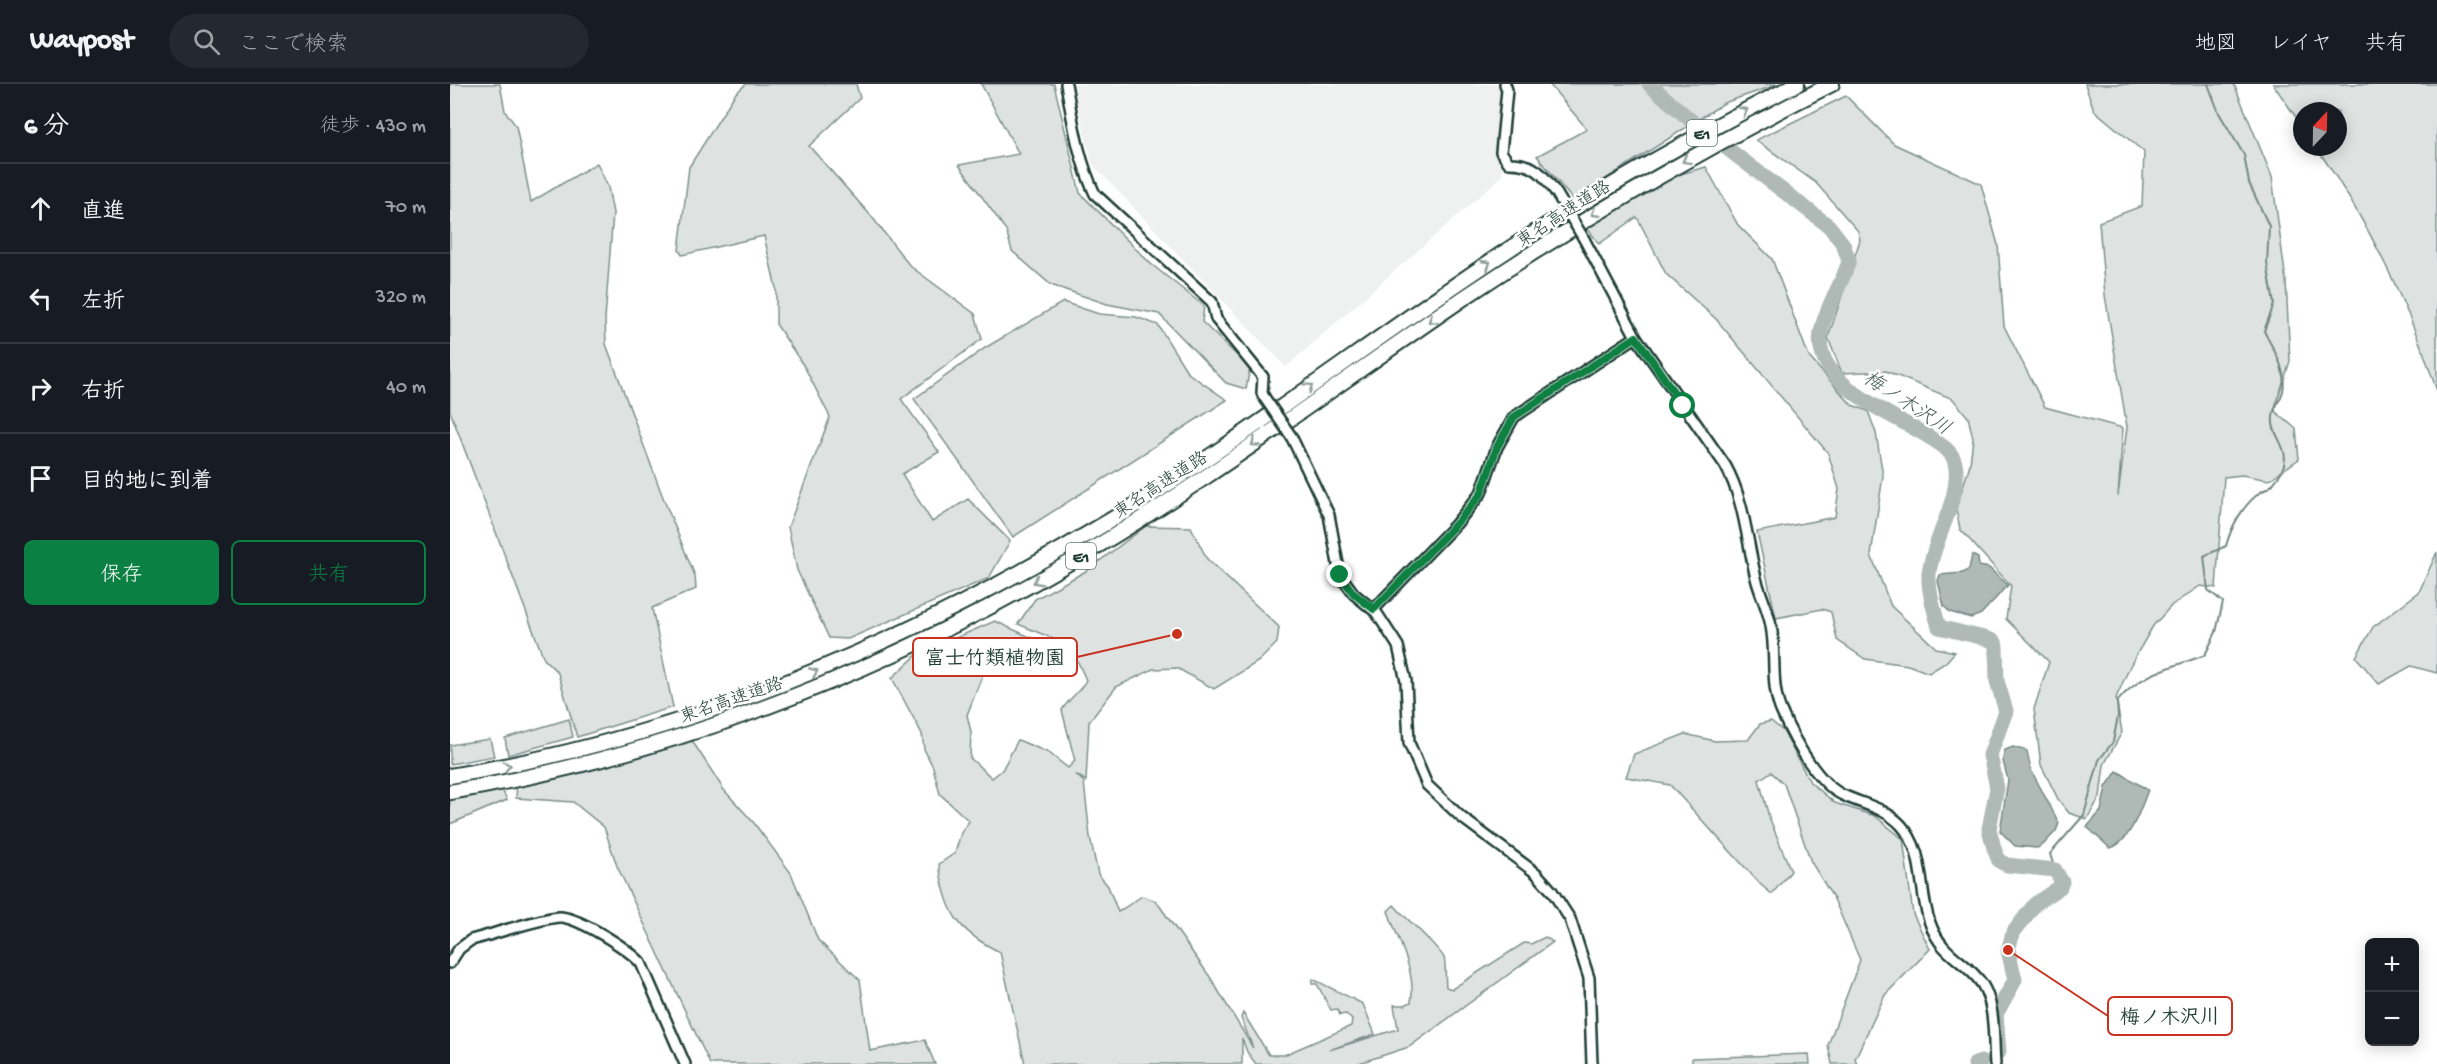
<!DOCTYPE html>
<html lang="ja">
<head>
<meta charset="utf-8">
<style>
  :root { --surface:#171b24; --page:#242831; --text:#f1f3f6; --muted:#9ea1a6; --line:#363941; --accent:#0b8043 }
  body { margin:0; font-family:"Gochi Hand","Klee One",sans-serif; background:var(--page); color:var(--text) }
  .controls { position:absolute; right:18px; bottom:18px; display:grid; overflow:hidden; border-radius:9px; box-shadow:0 3px 15px #0003 }
  .controls button { width:54px; height:54px; display:grid; place-items:center; padding:0; border:0; border-bottom:2px solid var(--line); background:var(--surface); color:var(--text); font:30px sans-serif }
  .compass { position:absolute; left:1843px; top:18px; width:54px; height:54px; border-radius:50%; background:var(--surface); box-shadow:0 3px 15px #0003; rotate:22deg }
  .stop { position:absolute; width:18px; height:18px; margin:-14px; border:4px solid #0b8043; border-radius:50%; background:#fff }
  .stop.end { background:#0b8043; border-color:#fff; box-shadow:0 2px 6px #0008 }
  .list { margin:0; padding:0; list-style:none }
  h2 { display:flex; justify-content:space-between; align-items:center; height:78px; margin:0; padding:0 24px; font-size:26px }
  h2 small { font-size:20px; font-weight:400; color:var(--muted) }
  .list li { display:grid; grid-template-columns:39px 1fr auto; gap:18px; align-items:center; box-sizing:border-box; height:90px; padding:0 24px; border-top:2px solid var(--line) }
  .list b { display:block; font-size:22px; white-space:nowrap }
  .list em { font-size:20px; font-style:normal; color:var(--muted) }
  .actions { display:flex; gap:12px; padding:18px 24px }
  .actions a { flex:1; padding:14px 0; border:2px solid var(--accent); border-radius:9px; text-align:center; font-size:21px; color:var(--accent) }
  .actions .main { background:var(--accent); color:#fff }
  .icon { flex:none; width:33px; height:33px; fill:none; stroke:currentColor; stroke-width:2; stroke-linecap:round; stroke-linejoin:round }
  .map { position:relative; flex:none; width:1987px; height:980px; overflow:hidden }
  header { display:flex; align-items:center; gap:36px; box-sizing:border-box; height:84px; padding:0 30px; background:var(--surface); border-bottom:2px solid var(--line) }
  header strong { font-size:28px }
  nav { display:flex; gap:33px; margin-inline-start:auto; font-size:21px }
  .search { width:420px; height:54px; background:var(--page); display:flex; align-items:center; gap:15px; box-sizing:border-box; padding:0 21px; border-radius:33px; color:var(--muted); font-size:22px }
  main { display:flex }
  aside { flex:1; background:var(--surface) }
  .map>svg:first-child { display:block }
  .built { fill:#eef1f0 }
  .green { fill:#dee3e2; stroke:#7e908b; stroke-width:1.5 }
  .water { fill:#afbab7; stroke:#758883; stroke-width:1.5 }
  .lines { fill:none; stroke-linecap:round; stroke-linejoin:round }
  .stream { stroke:#758883; stroke-width:2 }
  .river { stroke:#afbab7; stroke-width:15 }
  .minor-casing { stroke:#1f3d34; stroke-width:14 }
  .highway-casing { stroke:#1f3d34; stroke-width:18 }
  .minor { stroke:#fff; stroke-width:9 }
  .highway { stroke:#fff; stroke-width:14 }
  .minor-bridge-casing { stroke:#1f3d34; stroke-width:14; stroke-linecap:butt }
  .minor-bridge { stroke:#fff; stroke-width:9 }
  .oneway { stroke:#8f9e9a }
  .route { stroke:#0b8043; stroke-width:8 }
  .labels { text-anchor:middle; stroke-width:5; stroke-linejoin:round; paint-order:stroke }
  .shield { fill:#fff; stroke:#627771; stroke-width:1.5 }
  .shield-label { font-size:16px; font-weight:bold; fill:#1f3d34 }
  .street-label { font-size:18px; fill:#1f3d34; stroke:#fff }
  .water-label { font-size:20px; font-style:italic; fill:#4a625b; stroke:#fff }
  .leader { fill:none; stroke:#c8321e; stroke-width:2 }
  .callout-dot { fill:#c8321e; stroke:#fff; stroke-width:2 }
  .callout { fill:#fff; stroke:#c8321e; stroke-width:2 }
  .callout-label { font-size:20px; text-anchor:middle; font-weight:bold; fill:#1f3d34 }
</style>
</head>
<body>
<header>
<strong>Waypost</strong>
<div class="search"><svg class="icon" aria-label="search" viewBox="0 0 24 24"><circle cx="10" cy="10" r="6"/><path d="M15 15l6 6"/></svg>ここで検索</div>
<nav><a>地図</a><a>レイヤ</a><a>共有</a></nav>
</header>
<main>
<aside>
<h2>6 分<small>徒歩 · 430 m</small></h2>
<ul class="list">
<li><svg class="icon" aria-label="ahead" viewBox="0 0 24 24"><path d="M12 20V5M6 11l6-6 6 6"/></svg><div><b>直進</b></div><em>70 m</em></li>
<li><svg class="icon" aria-label="left" viewBox="0 0 24 24"><path d="M17 20v-9H6M10 6l-5 5 5 5"/></svg><div><b>左折</b></div><em>320 m</em></li>
<li><svg class="icon" aria-label="right" viewBox="0 0 24 24"><path d="M7 20v-9h11M14 6l5 5-5 5"/></svg><div><b>右折</b></div><em>40 m</em></li>
<li><svg class="icon" aria-label="arrive" viewBox="0 0 24 24"><path d="M6 21V4h12l-3 4 3 4H6"/></svg><div><b>目的地に到着</b></div></li>
</ul>
<div class="actions"><a class="main">保存</a><a>共有</a></div>
</aside>
<div class="map">
<svg width="1987" height="980" viewBox="0 0 1987 980">
  <rect width="100%" height="100%" fill="#fff"/>
  <filter id="ink" filterUnits="userSpaceOnUse"><feTurbulence type="fractalNoise" baseFrequency=".0167" numOctaves="2"/><feDisplacementMap in="SourceGraphic" scale="12" xChannelSelector="R" yChannelSelector="G"/><feConvolveMatrix kernelMatrix="1 2 1 2 8 2 1 2 1" color-interpolation-filters="sRGB"/></filter>
  <g filter="url(#ink)">
    <path class="built" d="M623 0H1050L1052 92 836 283 642 80Z"/>
    <g class="green">
      <path d="M0 0H50L55 27 66 42 81 118 147 79 158 103 163 129 155 235 156 260 214 416 245 492 246 505 202 524 223 623 127 653 108 589 94 575 0 327Z"/>
      <path d="M296 0H406L410 14 359 62 422 133 460 182 525 230 532 255 451 315 489 368 452 390 482 438 518 415 560 457 539 494 398 555 379 554 347 486 338 443 380 333 355 284 326 240V204L314 152 232 171 229 166 239 83 285 10Z"/>
      <path d="M531 0H604L630 109 701 180 754 222 752 238 800 284 796 305 776 299 709 230 657 220 601 201 562 167 556 146 509 81 569 70Z"/>
      <path d="M1099 0H1329L1274 19 1123 116 1087 72 1137 45Z"/>
      <path d="M1635 0H1784L1822 93 1836 197 1840 277 1824 326 1846 345 1849 375 1819 396 1792 391 1774 393 1766 504 1750 502 1722 521 1703 542 1681 580 1666 614 1672 648 1654 681 1650 713 1637 735 1619 729 1608 715 1591 681 1584 625 1599 578 1556 535 1561 502 1510 445 1506 425 1520 380 1523 354 1518 333 1503 315 1436 287 1392 289 1378 254 1410 156 1408 147 1366 99 1306 56 1396 12 1444 60 1531 100 1548 161 1554 242 1595 323 1673 344 1668 412 1677 343 1655 211 1649 138 1692 122 1694 68 1644 26Z"/>
      <path d="M1823 0H1987V307C1959 222 1918 137 1866 63H1888V27H1852V42Z"/>
      <path d="M1256 83 1288 141 1322 175 1359 273 1402 321 1418 327 1426 349 1433 392 1421 471 1441 522 1486 564 1505 568 1495 579 1479 589 1458 581 1415 575 1387 556 1381 528 1372 525 1326 534 1307 448 1385 433 1389 405 1378 369 1266 235 1216 190 1187 133 1149 160 1135 141 1227 91Z"/>
      <path d="M613 218 649 230 686 233 708 241 738 289 777 316 563 453 464 315 535 264Z"/>
      <path d="M696 442 741 443 757 475 829 543 827 559 809 577 764 605 727 584 703 585 666 603 639 638 636 697 625 690 634 698 640 753 648 790 658 802 668 828 692 812 706 817 760 893 803 964 791 934 793 929 819 971H834L901 942 902 936 896 930 890 931 887 925 881 926 867 900H862L863 895 913 920 925 950 879 966 948 945 944 921H955L961 918C967 888 947 854 938 827L944 821C953 832 991 865 994 874 996 882 995 894 996 903L1002 905 1074 859 1081 860 1095 853 1103 858 959 963 906 980H806L797 968 792 954V980H575L550 868C506 847 496 827 489 780L505 769 511 749 519 737 490 710 483 683 474 665 472 650 442 594 468 570 545 537 595 560 534 587 517 631 521 648 520 674 542 694 552 686 568 656 599 669 618 684 625 677 612 626C619 614 630 608 636 596L623 567 606 556 568 540 585 515 636 487Z"/>
      <path d="M1987 468V589L1961 582 1929 600 1906 573 1923 543 1969 508Z"/>
      <path d="M119 635 123 653 58 671 55 654Z"/>
      <path d="M1321 637 1333 647 1360 698 1385 719 1425 732 1453 755 1463 830 1480 865 1435 911 1405 975 1407 980H1382L1378 961 1410 876 1384 815 1361 778 1334 700 1321 688 1309 696 1319 733 1341 787 1322 810 1311 801 1220 701 1176 693 1184 670 1235 650 1265 657 1298 656 1310 640Z"/>
      <path d="M40 655 44 672 0 680V661Z"/>
      <path d="M241 655 274 706 304 739 341 789 368 856 410 896 420 967 475 956 485 980H260L167 782 154 743 123 718 66 714 67 697Z"/>
      <path d="M51 703 57 716 0 740V712Z"/>
      <path d="M1359 970 1360 980H1242V974Z"/>
    </g>
    <g class="water">
      <path d="M1522 471 1528 474 1529 482 1539 484 1558 501 1531 530 1521 534 1500 528 1494 522 1488 497 1490 491 1513 489 1519 485Z"/>
      <path d="M1563 663 1577 667 1581 686 1609 739 1606 747 1593 761 1587 764 1565 762 1550 747 1558 696 1553 677 1555 666Z"/>
      <path d="M1667 687 1698 706C1691 723 1680 760 1660 764L1637 743 1651 727 1656 703Z"/>
    </g>
    <g class="lines">
      <path class="stream" d="M1605 786 1600 770 1634 731 1649 676 1663 658 1668 632 1667 618C1691 588 1721 584 1755 571L1766 548 1773 518 1758 506 1754 472 1776 462C1781 443 1792 423 1807 411 1811 407 1818 405 1822 401 1852 367 1820 357 1823 333 1823 324 1831 316 1833 307 1837 284 1824 267 1814 247L1824 220 1817 179 1819 142 1799 99 1794 71 1769 29 1758 0"/>
      <g class="river">
        <path d="M1199 0 1245 40 1379 142 1393 160 1399 177C1392 201 1375 224 1371 249 1362 299 1442 330 1476 351 1487 358 1502 366 1505 379 1513 412 1483 454 1479 489 1478 507 1484 526 1489 543L1538 555 1545 558 1546 562 1547 597 1556 627 1540 671 1547 704 1539 745 1544 764 1549 777 1557 781 1605 786 1612 798 1610 803 1585 820 1563 849 1558 866 1565 896 1546 930 1549 968"/>
        <path d="M1525 980 1531 978"/>
      </g>
      <g class="minor-casing">
        <g id="minor">
          <path d="M616 0C623 38 628 75 645 110L762 218 766 235 813 293 812 309 814 313"/>
          <path d="M1055 0 1057 6 1051 68 1059 79C1085 79 1093 90 1107 110"/>
          <path d="M1134 155 1186 253 1275 381C1294 414 1297 457 1306 494 1310 510 1318 525 1321 542 1327 571 1319 603 1333 631 1344 656 1369 702 1395 712 1415 721 1435 724 1451 741 1476 768 1468 806 1480 839 1492 873 1515 875 1532 900 1546 922 1543 955 1545 980"/>
          <path d="M841 352 879 431 890 491 904 510 926 528 948 562 956 597 959 659 977 701 1011 733 1086 789 1102 807 1120 835 1139 894 1142 980"/>
          <path d="M924 525 1006 440 1031 409 1047 363 1064 333 1186 253"/>
          <path d="M0 879 9 865 21 856C38 852 96 832 111 833 131 835 177 864 191 879L235 980"/>
        </g>
      </g>
      <g class="highway-casing">
        <g id="highway">
          <path d="M0 692C237 653 457 560 661 436 781 363 894 277 1010 198 1118 124 1230 59 1347 0"/>
          <path d="M0 708C214 672 422 593 610 484 751 403 881 304 1015 213 1133 134 1255 63 1382 0"/>
        </g>
      </g>
      <use href="#minor" class="minor"/>
      <use href="#highway" class="highway"/>
      <g class="minor-bridge-casing">
        <g id="minor-bridge">
          <path d="M1107 110 1134 155"/>
          <path d="M814 313 841 352"/>
        </g>
      </g>
      <use href="#minor-bridge" class="minor-bridge"/>
    </g>
    <defs><path id="oneway-chevron" d="M-2-3.5L2.5 0L-2 3.5" fill="none" stroke-width="1.6" stroke-linecap="round" stroke-linejoin="round" transform="scale(1.5)"/></defs>
    <g class="oneway">
      <use href="#oneway-chevron" transform="translate(1294 27) rotate(-27)"/>
      <use href="#oneway-chevron" transform="translate(1236 76) rotate(151)"/>
      <use href="#oneway-chevron" transform="translate(1145 129) rotate(148)"/>
      <use href="#oneway-chevron" transform="translate(1037 180) rotate(-33)"/>
      <use href="#oneway-chevron" transform="translate(982 236) rotate(146)"/>
      <use href="#oneway-chevron" transform="translate(859 303) rotate(-35)"/>
      <use href="#oneway-chevron" transform="translate(805 359) rotate(146)"/>
      <use href="#oneway-chevron" transform="translate(587 497) rotate(151)"/>
      <use href="#oneway-chevron" transform="translate(364 588) rotate(-23)"/>
      <use href="#oneway-chevron" transform="translate(57 682) rotate(-12)"/>
    </g>
  </g>
  <g class="lines" filter="url(#ink)">
    <path class="route" d="M890 491 904 510 924 525 1006 440 1031 410 1047 363 1064 333 1186 253 1233 322"/>
  </g>
  <g class="labels">
    <g class="shield">
      <rect x="1237" y="36" width="30" height="26" rx="4.5"/>
      <rect x="616" y="459" width="30" height="26" rx="4.5"/>
    </g>
    <g class="shield-label">
      <text x="1252" y="55">E1</text>
      <text x="631" y="478">E1</text>
    </g>
    <g class="street-label">
      <text transform="translate(1113 129) rotate(-33)" y="6">東名高速道路</text>
      <text transform="translate(710 400) rotate(-33)" y="6">東名高速道路</text>
      <text transform="translate(281 615) rotate(-19)" y="6">東名高速道路</text>
    </g>
    <g class="water-label">
      <text transform="translate(1458 318) rotate(33)" y="7">梅ノ木沢川</text>
    </g>
  </g>
  <path class="leader" d="M727 550L627 573M1558 866L1658 932"/>
  <g class="callout-dot">
    <circle cx="727" cy="550" r="6"/>
    <circle cx="1558" cy="866" r="6"/>
  </g>
  <g class="callout">
    <rect x="463" y="554" width="164" height="38" rx="6"/>
    <rect x="1658" y="913" width="124" height="38" rx="6"/>
  </g>
  <g class="callout-label">
    <text x="545" y="580">富士竹類植物園</text>
    <text x="1720" y="939">梅ノ木沢川</text>
  </g>
</svg>
<div class="controls">
<button>+</button>
<button>−</button>
</div>
<svg class="compass" viewBox="-18 -18 36 36"><path d="M0-13l5 13h-10z" fill="#e53935"/><path d="M0 13l5-13h-10z" fill="#9ea1a6"/></svg>
<div class="stop" style="left:1233px;top:322px"></div>
<div class="stop end" style="left:890px;top:491px"></div>
</div>
</main>
</body>
</html>
